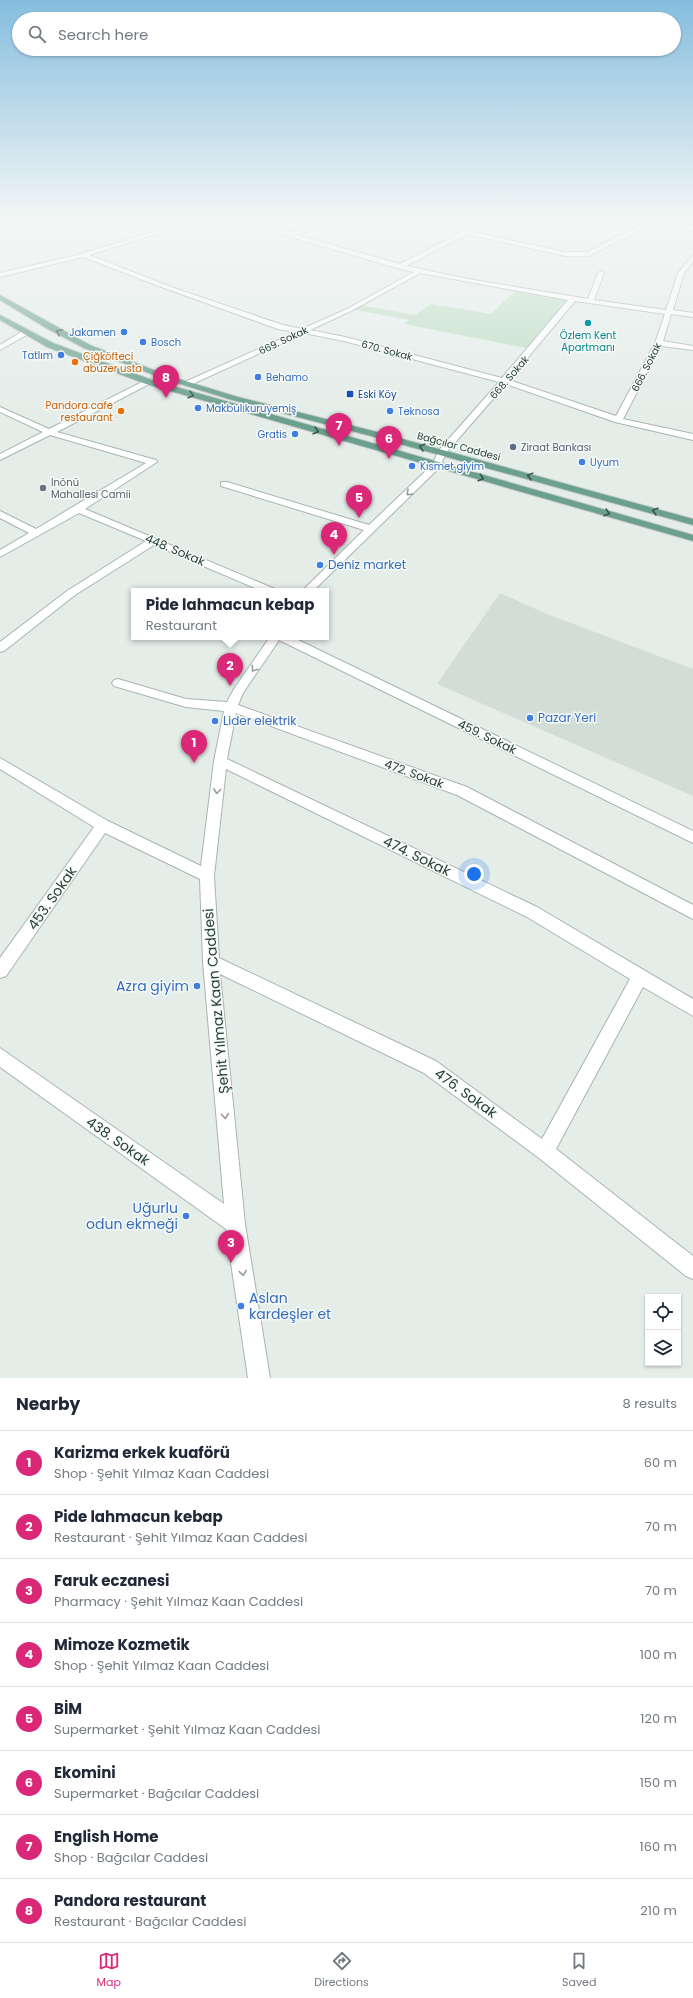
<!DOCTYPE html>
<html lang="en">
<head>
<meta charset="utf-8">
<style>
  :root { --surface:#fff; --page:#f6f6f7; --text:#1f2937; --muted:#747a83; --line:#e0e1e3; --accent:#db2777 }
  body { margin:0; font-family:Poppins,sans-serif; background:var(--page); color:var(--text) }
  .controls { position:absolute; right:12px; bottom:12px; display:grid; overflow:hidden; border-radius:0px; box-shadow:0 1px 3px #0004 }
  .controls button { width:36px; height:36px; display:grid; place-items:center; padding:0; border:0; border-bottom:1px solid var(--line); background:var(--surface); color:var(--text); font:20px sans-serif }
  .you { position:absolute; left:474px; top:874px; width:14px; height:14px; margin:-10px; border:3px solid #fff; border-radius:50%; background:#1a73e8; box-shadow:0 0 0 6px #1a73e833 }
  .badge { display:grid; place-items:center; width:26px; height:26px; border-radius:50%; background:var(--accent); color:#fff; font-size:13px; font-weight:700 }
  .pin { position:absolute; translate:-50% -33px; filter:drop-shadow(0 1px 2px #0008) }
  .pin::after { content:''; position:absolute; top:21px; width:14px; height:12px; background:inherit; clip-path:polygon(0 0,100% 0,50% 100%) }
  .popup { position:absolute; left:131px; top:588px; width:198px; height:52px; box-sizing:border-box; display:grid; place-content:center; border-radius:0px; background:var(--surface); filter:drop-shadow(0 1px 3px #0005); font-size:13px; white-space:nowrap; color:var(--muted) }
  .popup b { font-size:15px; color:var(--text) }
  .popup::after { content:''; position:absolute; left:50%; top:100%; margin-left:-8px; border:8px solid transparent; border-top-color:var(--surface) }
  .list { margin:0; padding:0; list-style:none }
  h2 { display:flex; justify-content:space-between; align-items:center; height:52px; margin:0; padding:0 16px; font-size:17px }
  h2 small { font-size:13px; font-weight:400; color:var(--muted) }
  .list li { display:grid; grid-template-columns:26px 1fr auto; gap:12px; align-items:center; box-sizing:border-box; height:64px; padding:0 16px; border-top:1px solid var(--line) }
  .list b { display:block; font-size:15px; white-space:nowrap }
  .list p { margin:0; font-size:13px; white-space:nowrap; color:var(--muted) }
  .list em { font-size:13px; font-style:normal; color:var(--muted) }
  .icon { flex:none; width:22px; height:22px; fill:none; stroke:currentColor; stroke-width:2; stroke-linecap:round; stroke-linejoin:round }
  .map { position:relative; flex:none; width:693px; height:1378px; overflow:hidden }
  .search { position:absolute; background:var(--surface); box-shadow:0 1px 3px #0004; left:12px; right:12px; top:12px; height:44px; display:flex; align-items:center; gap:10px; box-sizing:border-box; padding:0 14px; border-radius:22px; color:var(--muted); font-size:15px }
  .sheet { height:564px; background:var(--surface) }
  nav { display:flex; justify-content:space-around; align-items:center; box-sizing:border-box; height:56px; border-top:1px solid var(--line); background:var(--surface); font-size:11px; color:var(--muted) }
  nav a { display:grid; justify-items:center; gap:2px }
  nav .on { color:var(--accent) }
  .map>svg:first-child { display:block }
  .built { fill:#d3ddd8 }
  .green { fill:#bfddc4 }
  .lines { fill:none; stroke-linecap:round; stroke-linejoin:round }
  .minor-casing { stroke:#a8b5af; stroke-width:2 }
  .major-casing { stroke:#c2c9c6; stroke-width:2 }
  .minor { fill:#fff; fill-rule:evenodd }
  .major { fill:#6ca08e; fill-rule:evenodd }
  .oneway { stroke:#37574b }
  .oneway2 { stroke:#929f9a }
  .culture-dot { fill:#0f9aa8; stroke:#f6faf7; stroke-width:1.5 }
  .shop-dot { fill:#3f7fe0; stroke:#f6faf7; stroke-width:1.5 }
  .food-dot { fill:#e8710a; stroke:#f6faf7; stroke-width:1.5 }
  .transit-dot { fill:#1a4fb4; stroke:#f6faf7; stroke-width:1.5 }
  .service-dot { fill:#5c6f8a; stroke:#f6faf7; stroke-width:1.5 }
  .worship-dot { fill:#6b7280; stroke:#f6faf7; stroke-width:1.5 }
  .labels { text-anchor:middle; stroke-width:3; stroke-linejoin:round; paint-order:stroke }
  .far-shop-label { font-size:10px; fill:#366cbe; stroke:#f6faf7; text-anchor:start }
  .far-culture-label { font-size:10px; fill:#0d838f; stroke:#f6faf7 }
  .far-street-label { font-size:10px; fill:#253f35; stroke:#f6faf7 }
  .far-food-label { font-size:10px; fill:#c56008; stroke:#f6faf7; text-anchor:start }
  .far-transit-label { font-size:10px; fill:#164399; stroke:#f6faf7; text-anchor:start }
  .far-service-label { font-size:10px; fill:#4e5e75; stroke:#f6faf7; text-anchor:start }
  .far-worship-label { font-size:10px; fill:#5b616d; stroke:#f6faf7; text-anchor:start }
  .street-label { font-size:12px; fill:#253f35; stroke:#f6faf7 }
  .shop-label { font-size:12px; fill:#366cbe; stroke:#f6faf7; text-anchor:start }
  .near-street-label { font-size:14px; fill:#253f35; stroke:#f6faf7 }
  .near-shop-label { font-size:14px; fill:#366cbe; stroke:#f6faf7; text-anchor:end }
</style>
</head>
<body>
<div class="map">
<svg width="693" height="1378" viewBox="0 0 693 1378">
  <rect width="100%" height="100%" fill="#e5ede9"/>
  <path class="built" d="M500 593 547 614 693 669V796L437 684Z"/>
  <path class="green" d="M515 291 573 299 532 349 404 324 409 320 351 309 359 305 415 315 431 304 491 314Z"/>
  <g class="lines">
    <g class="minor-casing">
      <g id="minor">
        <path d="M15 220H25L0 228V224Z"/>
        <path d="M192 220H202L89 255 171 287 283 325 302 329 349 308 414 272 397 268 287 236 248 220C264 220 276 231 290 232 301 233 323 220 339 220L296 235 400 264 460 233 409 220C428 220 445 229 464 230 474 230 485 220 496 220L472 232 565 252H588L649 220H665L693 226V230L655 222 589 256H565L467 234 406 266 468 279 588 299 598 273 601 271 604 273 594 300 666 310 678 273 693 255V261L684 273 673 310 693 313V317L671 314 663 341 693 346V350L661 346 623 419 693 434V440L615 422 506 384 446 453 439 468 313 591H302L364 530 221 486V482H227L369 525 432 465 439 450 499 382 344 341 304 333 188 386 184 384 185 382 296 332 278 329 167 289 83 257 0 277V273L81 254ZM420 273 568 300 502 378 345 337 310 330 353 310ZM575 301 665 314 655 343 616 416 509 380Z"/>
        <path d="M23 331 30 333 0 350V345Z"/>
        <path d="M146 380 153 382 57 432 156 460 157 462 85 509 275 589 276 591H262L154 545 75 595 4 651 0 652V642L67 591 146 541 79 513 0 557V550L29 533 0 518V511L36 529 146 463 50 435 0 460V454L43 432 0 412V407L49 429Z"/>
        <path d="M270 637H292L693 831V843L279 640 243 693 238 705 467 787 693 905V919L457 795 236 713 227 759 537 907 693 999V1016L643 987 556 1149 693 1256V1279L686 1276 539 1158 424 1073 220 974 245 1224 270 1378H248L226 1229 0 1067V1048L224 1204 203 962 200 879 105 833 6 976 0 978V958L94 827 0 769V758L108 821 201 866 214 761 224 711 186 707 114 686 112 683 114 680 118 679 186 699 227 702 234 689ZM226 769 527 917 630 979 542 1139 436 1061 219 958 214 876Z"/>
      </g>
    </g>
    <g class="major-casing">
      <g id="major">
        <path d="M0 295 90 345 169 376 238 397 377 432 693 519V525L371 436 232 400 164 379 84 348 46 328 0 300Z"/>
        <path d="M0 315 53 343 152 380 693 535V541L146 384 47 347 0 320Z"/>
      </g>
    </g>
    <use href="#minor" class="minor"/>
    <use href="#major" class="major"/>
  </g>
  <defs><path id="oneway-chevron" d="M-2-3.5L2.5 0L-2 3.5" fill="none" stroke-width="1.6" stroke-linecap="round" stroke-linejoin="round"/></defs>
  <g class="oneway">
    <use href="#oneway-chevron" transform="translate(59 332) rotate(-153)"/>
    <use href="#oneway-chevron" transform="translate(191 395) rotate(16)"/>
    <use href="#oneway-chevron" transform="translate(316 431) rotate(16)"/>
    <use href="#oneway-chevron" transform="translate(422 447) rotate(-165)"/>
    <use href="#oneway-chevron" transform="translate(530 476) rotate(-165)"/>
    <use href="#oneway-chevron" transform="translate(481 478) rotate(16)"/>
    <use href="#oneway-chevron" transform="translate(655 511) rotate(-164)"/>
    <use href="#oneway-chevron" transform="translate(607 513) rotate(16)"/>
  </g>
  <g class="oneway2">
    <use href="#oneway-chevron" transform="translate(409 493) rotate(136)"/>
    <use href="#oneway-chevron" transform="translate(254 669) rotate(124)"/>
    <use href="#oneway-chevron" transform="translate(217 791) rotate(97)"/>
    <use href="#oneway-chevron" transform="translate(225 1116) rotate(85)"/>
    <use href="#oneway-chevron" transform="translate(243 1273) rotate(81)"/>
  </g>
  <linearGradient id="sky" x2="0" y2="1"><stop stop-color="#85bdde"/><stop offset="0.53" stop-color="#f3f7f5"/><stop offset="1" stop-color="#f3f7f5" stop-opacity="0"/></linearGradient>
  <rect width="693" height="413" fill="url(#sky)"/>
  <circle class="culture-dot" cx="588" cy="323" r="4"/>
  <g class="shop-dot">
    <circle cx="124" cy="332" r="4"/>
    <circle cx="143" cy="342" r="4"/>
    <circle cx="61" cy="355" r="4"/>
    <circle cx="258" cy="377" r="4"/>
    <circle cx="198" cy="408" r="4"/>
    <circle cx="390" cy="411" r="4"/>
    <circle cx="295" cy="434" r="4"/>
    <circle cx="582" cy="462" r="4"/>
    <circle cx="412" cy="466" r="4"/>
    <circle cx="320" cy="565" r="4"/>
    <circle cx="530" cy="718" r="4"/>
    <circle cx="215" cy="721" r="4"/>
    <circle cx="197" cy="986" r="4"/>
    <circle cx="186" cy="1216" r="4"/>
    <circle cx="241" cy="1306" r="4"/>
  </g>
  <g class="food-dot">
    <circle cx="75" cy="362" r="4"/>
    <circle cx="121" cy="411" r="4"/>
  </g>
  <rect class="transit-dot" x="346" y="390" width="8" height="8" rx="2"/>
  <circle class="service-dot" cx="513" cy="447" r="4"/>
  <circle class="worship-dot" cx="43" cy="488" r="4"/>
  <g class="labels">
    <g class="far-shop-label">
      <text x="116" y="336" text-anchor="end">Jakamen</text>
      <text x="151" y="346">Bosch</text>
      <text x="53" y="359" text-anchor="end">Tatlım</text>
      <text x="266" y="381">Behamo</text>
      <text x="206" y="412">Makbul kuruyemiş</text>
      <text x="398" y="415">Teknosa</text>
      <text x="287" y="438" text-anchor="end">Gratis</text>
      <text x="590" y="466">Uyum</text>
      <text x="420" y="470">Kısmet giyim</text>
    </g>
    <g class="far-culture-label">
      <text x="588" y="339">Özlem Kent<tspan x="588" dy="12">Apartmanı</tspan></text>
    </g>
    <g class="far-street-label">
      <text transform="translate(283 340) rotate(-25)" y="4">669. Sokak</text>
      <text transform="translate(387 350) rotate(15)" y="4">670. Sokak</text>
      <text transform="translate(646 367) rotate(-63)" y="4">666. Sokak</text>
      <text transform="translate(509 377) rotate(-49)" y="4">668. Sokak</text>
      <text transform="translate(459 446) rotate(15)" y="4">Bağcılar Caddesi</text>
    </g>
    <g class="far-food-label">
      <text x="83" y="360">Çiğköfteci<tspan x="83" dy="12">abuzer usta</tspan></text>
      <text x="113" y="409" text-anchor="end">Pandora cafe<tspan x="113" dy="12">restaurant</tspan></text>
    </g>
    <g class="far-transit-label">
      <text x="358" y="398">Eski Köy</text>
    </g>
    <g class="far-service-label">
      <text x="521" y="451">Ziraat Bankası</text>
    </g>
    <g class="far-worship-label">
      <text x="51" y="486">Inönü<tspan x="51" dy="12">Mahallesi Camii</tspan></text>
    </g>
    <g class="street-label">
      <text transform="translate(175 550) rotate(23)" y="4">448. Sokak</text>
      <text transform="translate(487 737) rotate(26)" y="4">459. Sokak</text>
      <text transform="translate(414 774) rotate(20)" y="4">472. Sokak</text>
    </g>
    <g class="shop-label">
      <text x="328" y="569">Deniz market</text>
      <text x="538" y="722">Pazar Yeri</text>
      <text x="223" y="725">Lider elektrik</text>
    </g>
    <g class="near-street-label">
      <text transform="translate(417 856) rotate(26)" y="5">474. Sokak</text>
      <text transform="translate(52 898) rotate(-55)" y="5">453. Sokak</text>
      <text transform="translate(216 1001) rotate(-95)" y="5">Şehit Yılmaz Kaan Caddesi</text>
      <text transform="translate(466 1093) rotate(36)" y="5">476. Sokak</text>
      <text transform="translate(118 1141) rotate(35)" y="5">438. Sokak</text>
    </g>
    <g class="near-shop-label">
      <text x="189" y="991">Azra giyim</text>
      <text x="178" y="1213">Uğurlu<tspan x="178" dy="16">odun ekmeği</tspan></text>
      <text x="249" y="1303" text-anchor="start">Aslan<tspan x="249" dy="16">kardeşler et</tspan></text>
    </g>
  </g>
</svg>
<div class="controls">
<button><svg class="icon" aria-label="locate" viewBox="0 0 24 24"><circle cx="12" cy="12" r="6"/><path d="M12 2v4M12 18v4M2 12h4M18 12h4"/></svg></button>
<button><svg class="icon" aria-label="layers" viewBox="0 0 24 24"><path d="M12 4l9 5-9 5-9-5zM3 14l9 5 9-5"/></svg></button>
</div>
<div class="you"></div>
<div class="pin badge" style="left:194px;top:763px">1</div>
<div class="pin badge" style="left:230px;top:686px">2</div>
<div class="popup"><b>Pide lahmacun kebap</b>Restaurant</div>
<div class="pin badge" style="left:231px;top:1263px">3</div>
<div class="pin badge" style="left:334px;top:555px">4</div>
<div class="pin badge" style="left:359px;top:518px">5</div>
<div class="pin badge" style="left:389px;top:459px">6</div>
<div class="pin badge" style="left:339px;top:446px">7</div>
<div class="pin badge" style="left:166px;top:398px">8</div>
<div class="search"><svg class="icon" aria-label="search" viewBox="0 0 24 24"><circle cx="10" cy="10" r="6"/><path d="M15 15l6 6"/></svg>Search here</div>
</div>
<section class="sheet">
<h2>Nearby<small>8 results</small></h2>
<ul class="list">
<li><span class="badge">1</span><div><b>Karizma erkek kuaförü</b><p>Shop · Şehit Yılmaz Kaan Caddesi</p></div><em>60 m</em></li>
<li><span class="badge">2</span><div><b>Pide lahmacun kebap</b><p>Restaurant · Şehit Yılmaz Kaan Caddesi</p></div><em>70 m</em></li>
<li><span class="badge">3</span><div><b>Faruk eczanesi</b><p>Pharmacy · Şehit Yılmaz Kaan Caddesi</p></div><em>70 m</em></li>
<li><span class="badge">4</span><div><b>Mimoze Kozmetik</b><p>Shop · Şehit Yılmaz Kaan Caddesi</p></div><em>100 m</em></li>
<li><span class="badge">5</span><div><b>BİM</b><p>Supermarket · Şehit Yılmaz Kaan Caddesi</p></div><em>120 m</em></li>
<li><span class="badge">6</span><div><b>Ekomini</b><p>Supermarket · Bağcılar Caddesi</p></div><em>150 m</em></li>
<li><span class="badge">7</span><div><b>English Home</b><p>Shop · Bağcılar Caddesi</p></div><em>160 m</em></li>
<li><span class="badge">8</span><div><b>Pandora restaurant</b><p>Restaurant · Bağcılar Caddesi</p></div><em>210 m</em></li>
</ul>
</section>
<nav>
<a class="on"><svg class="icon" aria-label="map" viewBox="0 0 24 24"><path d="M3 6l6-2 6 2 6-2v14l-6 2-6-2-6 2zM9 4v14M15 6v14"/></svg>Map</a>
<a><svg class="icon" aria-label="directions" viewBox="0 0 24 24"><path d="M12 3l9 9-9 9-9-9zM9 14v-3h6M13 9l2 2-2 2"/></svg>Directions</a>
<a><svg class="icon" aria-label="saved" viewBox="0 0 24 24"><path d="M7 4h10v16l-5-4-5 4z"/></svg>Saved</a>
</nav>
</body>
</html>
